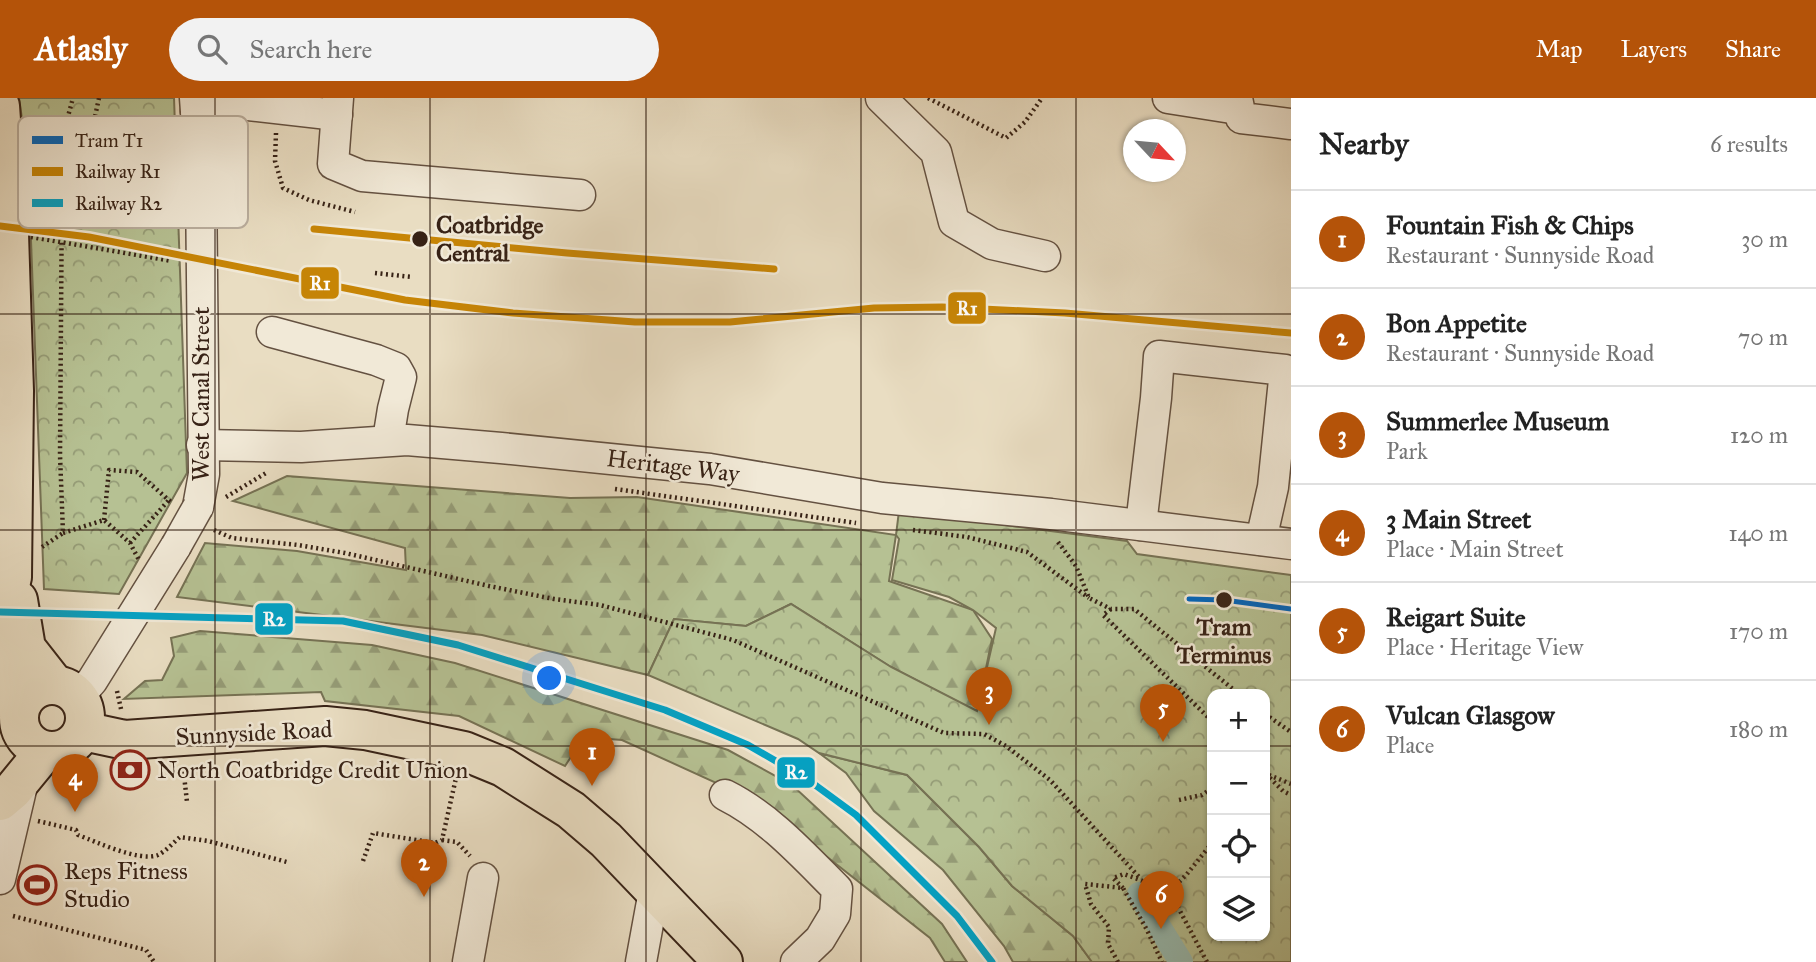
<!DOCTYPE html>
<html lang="en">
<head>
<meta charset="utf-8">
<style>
  :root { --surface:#fff; --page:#f2f2f2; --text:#222; --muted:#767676; --line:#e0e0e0; --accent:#b45309 }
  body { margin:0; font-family:"IM FELL Great Primer",serif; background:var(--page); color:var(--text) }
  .controls { position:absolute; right:21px; bottom:21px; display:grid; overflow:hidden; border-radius:14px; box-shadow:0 2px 5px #0004 }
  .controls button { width:63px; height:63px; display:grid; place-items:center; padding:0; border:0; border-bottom:2px solid var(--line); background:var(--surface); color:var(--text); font:35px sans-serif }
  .compass { position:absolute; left:1123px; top:21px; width:63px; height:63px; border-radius:50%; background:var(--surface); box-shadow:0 2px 5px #0004; rotate:116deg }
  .you { position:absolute; left:550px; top:581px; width:24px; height:24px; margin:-18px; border:5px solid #fff; border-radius:50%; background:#1a73e8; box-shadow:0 0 0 10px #1a73e833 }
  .badge { display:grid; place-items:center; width:46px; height:46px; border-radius:50%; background:var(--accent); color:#fff; font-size:23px; font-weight:700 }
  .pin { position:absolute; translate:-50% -58px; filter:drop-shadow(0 2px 4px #0008) }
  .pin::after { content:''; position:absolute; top:37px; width:24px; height:21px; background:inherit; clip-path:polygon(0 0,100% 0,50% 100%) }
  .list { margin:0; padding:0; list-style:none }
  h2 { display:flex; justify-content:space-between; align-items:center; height:91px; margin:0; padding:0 28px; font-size:30px }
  h2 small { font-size:23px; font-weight:400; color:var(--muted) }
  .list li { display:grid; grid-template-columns:46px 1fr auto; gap:21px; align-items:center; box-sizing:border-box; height:98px; padding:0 28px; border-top:2px solid var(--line) }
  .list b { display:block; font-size:26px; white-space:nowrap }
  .list p { margin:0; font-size:23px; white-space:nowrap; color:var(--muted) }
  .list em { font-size:23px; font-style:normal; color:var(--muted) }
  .icon { flex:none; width:38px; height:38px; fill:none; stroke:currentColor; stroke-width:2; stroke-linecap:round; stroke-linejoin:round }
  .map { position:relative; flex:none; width:1291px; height:864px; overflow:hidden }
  header { display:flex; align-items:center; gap:42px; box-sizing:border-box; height:98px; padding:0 35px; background:var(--accent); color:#fff }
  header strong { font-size:33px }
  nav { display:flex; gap:38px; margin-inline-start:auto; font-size:24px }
  .search { width:490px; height:63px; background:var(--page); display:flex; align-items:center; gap:18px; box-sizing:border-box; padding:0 24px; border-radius:38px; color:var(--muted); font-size:26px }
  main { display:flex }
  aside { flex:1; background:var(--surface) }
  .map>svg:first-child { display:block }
  .forest { fill:url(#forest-firs); stroke:#767254; stroke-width:2 }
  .park { fill:url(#park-crowns); stroke:#767254; stroke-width:2; fill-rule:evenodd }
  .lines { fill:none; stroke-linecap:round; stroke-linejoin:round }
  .canal { stroke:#97bcb2; stroke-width:24 }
  .minor-casing { stroke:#645141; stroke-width:33 }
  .major-casing { stroke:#372216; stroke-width:42 }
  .path { stroke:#372216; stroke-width:4.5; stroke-dasharray:2 3.5; stroke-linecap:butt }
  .minor { stroke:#f1e9d7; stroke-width:30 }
  .major { stroke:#e9ddc2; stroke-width:38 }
  .tram { stroke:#372216; stroke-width:2 }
  .rail-casing { stroke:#372216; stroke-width:8 }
  .rail { stroke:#f1e9d7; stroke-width:5; stroke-dasharray:16; stroke-linecap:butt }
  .minor-bridge-casing { stroke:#645141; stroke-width:33; stroke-linecap:butt }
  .path-bridge { stroke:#372216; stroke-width:4.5; stroke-dasharray:2 3.5; stroke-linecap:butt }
  .minor-bridge { stroke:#f1e9d7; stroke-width:30 }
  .rail-1-casing { stroke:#f1e9d7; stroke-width:12 }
  .rail-2-casing { stroke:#f1e9d7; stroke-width:12 }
  .rail-1 { stroke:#c78506; stroke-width:7 }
  .rail-2 { stroke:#03a2c5; stroke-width:7 }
  .tram-1-casing { stroke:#f1e9d7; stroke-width:10 }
  .tram-1 { stroke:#0065bd; stroke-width:5 }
  .grid { fill:none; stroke:#372216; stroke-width:2; stroke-opacity:0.55 }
  .stop-dot { fill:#372216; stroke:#f1e9d7; stroke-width:2.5 }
  .labels { text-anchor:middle; stroke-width:5; stroke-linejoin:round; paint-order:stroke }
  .stop-label { font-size:24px; font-weight:bold; fill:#372216; stroke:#f1e9d7; text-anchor:start }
  .street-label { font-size:24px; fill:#372216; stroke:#f1e9d7 }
  .poi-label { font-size:24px; fill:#372216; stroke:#f1e9d7; text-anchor:start }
  .key { fill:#f1e9d7; stroke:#b9ad9d; stroke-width:2 }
  .key-label { font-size:19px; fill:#372216 }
  .line-badge { stroke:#f1e9d7; stroke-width:2.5 }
  .badge-label { font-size:19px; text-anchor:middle; font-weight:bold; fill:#fff }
</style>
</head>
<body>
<header>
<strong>Atlasly</strong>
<div class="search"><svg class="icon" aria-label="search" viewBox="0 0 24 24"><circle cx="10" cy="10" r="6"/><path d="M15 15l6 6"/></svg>Search here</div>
<nav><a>Map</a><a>Layers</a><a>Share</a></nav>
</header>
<main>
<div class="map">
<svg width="1291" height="864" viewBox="0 0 1291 864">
  <defs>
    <pattern id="forest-firs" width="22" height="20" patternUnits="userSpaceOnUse" patternTransform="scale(1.75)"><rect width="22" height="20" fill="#b6c193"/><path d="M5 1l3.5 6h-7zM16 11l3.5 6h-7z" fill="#959c77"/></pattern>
    <pattern id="park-crowns" width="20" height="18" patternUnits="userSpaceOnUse" patternTransform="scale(1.75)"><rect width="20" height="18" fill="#b6c193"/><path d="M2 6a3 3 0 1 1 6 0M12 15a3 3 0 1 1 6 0" fill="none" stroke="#959c77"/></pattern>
  </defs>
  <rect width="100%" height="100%" fill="#e9ddc2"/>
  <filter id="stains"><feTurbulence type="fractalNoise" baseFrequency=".00286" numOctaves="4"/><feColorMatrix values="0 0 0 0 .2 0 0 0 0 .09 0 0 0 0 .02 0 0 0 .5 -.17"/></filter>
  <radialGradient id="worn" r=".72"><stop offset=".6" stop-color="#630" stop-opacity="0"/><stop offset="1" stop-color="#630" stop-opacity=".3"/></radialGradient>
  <g class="forest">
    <path d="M287 378 570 400 637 399 896 437 889 483 973 512 992 541 977 614 891 569 791 506 746 528 674 521 648 577 482 537 177 499 205 445 297 453 406 472 405 450 233 403Z"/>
    <path d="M200 533 372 547 455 565 728 652 792 687 942 826 967 864H945L930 840 756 703 622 642 584 639 565 668 459 618 325 603 321 594 124 601 145 583 162 582 174 558 171 540Z"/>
    <path d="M819 655 907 677 979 749 1012 788 1073 838 1092 864H1013L1004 848 943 772 874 713 846 675Z"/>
  </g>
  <g class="park">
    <path d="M19 0H174L187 375 119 496 44 491 28 62Z"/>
    <path d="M899 413 1127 443 1137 456 1291 477V864H1092L1073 838 1012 788 979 749 907 677 819 655 798 641 648 577 674 521 746 528 791 506 891 569 977 613 996 530 973 512 949 499 892 482 899 441 896 437ZM1212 596H1265V838H1212Z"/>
  </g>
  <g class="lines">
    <path class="canal" d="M1139 796 1181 864"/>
    <g class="minor-casing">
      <g id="minor">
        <path d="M195 0 201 81 204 376 198 409"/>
        <path d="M338 0 333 66 362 78 580 97"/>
        <path d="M881 0 936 54 954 124 992 146 1045 158"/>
        <path d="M1168 0 1238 11"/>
        <path d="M1237 0 1241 20 1291 26"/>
        <path d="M196 13 239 6 337 17"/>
        <path d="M272 234 376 262 396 270 401 279 393 311 388 342"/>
        <path d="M202 347 301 349 407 342 501 350 710 371 882 400 1051 416 1291 446"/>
        <path d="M1141 427 1156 300 1159 258 1285 272 1273 389 1261 442"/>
        <path d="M78 599 92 583 176 448"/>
        <path d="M725 697C769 719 803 757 837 791L835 816 820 841 796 864"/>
        <path d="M0 781 24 679"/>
        <path d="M468 864 483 780"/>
        <path d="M641 864 654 793"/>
      </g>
    </g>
    <g class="major-casing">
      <g id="major">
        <path d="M0 8 9 136 14 293 12 479C5 506 0 538 3 567 6 583 13 598 19 614"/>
        <path d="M18 502 26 550 55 587"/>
        <circle cx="52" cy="620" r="33"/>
        <path d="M83 633 125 642 325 628 365 632 464 653 503 669 571 712 606 742 723 864"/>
        <path d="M0 703 13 692 45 653"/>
      </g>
    </g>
    <g class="path">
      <path d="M928 0 1006 40 1025 24 1042 0"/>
      <path d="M276 35 275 63 283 90 309 102 355 114"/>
      <path d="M35 72 67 22 73 0"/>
      <path d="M375 175 412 179"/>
      <path d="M615 391 856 425"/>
      <path d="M226 399 266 375"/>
      <path d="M104 422 109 372 137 374 172 405"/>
      <path d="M214 432 232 440 298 447 345 455 489 488 554 501 600 507 733 542 944 635 984 636 1006 648 1050 682 1141 781"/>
      <path d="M913 432 967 439 1027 454 1089 500"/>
      <path d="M63 435 104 422 130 445 139 462"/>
      <path d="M1058 444 1076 468 1089 500 1111 511H1134L1239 596"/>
      <path d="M130 445 169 402"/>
      <path d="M42 449 63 435 60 357 62 85 90 42 99 0"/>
      <path d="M1111 511 1103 517 1212 623"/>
      <path d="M117 593 121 611"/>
      <path d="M1265 616 1291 634"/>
      <path d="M183 668 187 704"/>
      <path d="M1266 676 1283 693 1291 697"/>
      <path d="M66 677 98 669"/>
      <path d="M1269 677 1291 686"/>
      <path d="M1179 702 1202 697 1212 690"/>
      <path d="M38 723 76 732 78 737C97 744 139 764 158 757 166 753 174 744 180 739L208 743 287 764"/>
      <path d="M442 742 457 744 470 758"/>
      <path d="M363 763 373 735 435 745 442 742 456 680"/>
      <path d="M1123 790 1113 780 1124 776 1170 793 1187 776 1212 745"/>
      <path d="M1170 794 1207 864"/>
      <path d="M13 818 146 852 154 864"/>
      <path d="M1118 864 1108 846 1109 829 1091 806 1085 786 1123 790 1147 832 1162 864"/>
    </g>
    <use href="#minor" class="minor"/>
    <use href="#major" class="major"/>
    <path class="tram" d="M1189 501 1224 502 1291 511"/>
    <g class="rail-casing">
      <g id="rail">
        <path d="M0 128 89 139 405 202 513 215 635 224H730L874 210 942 209 1065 215 1291 235"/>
        <path d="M0 514 343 523 458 547 665 612 748 647 807 681 856 717 957 818 992 864"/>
      </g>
    </g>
    <use href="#rail" class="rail"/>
    <g class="minor-bridge-casing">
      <path id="minor-bridge" d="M176 448 198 409"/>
    </g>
    <path class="path-bridge" d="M31 139 172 163"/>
    <use href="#minor-bridge" class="minor-bridge"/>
    <g class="rail-1-casing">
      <g id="rail-1">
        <path d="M0 128 89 139 405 202 513 215 635 224H730L874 210 942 209 1065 215 1291 235"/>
        <path d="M314 131 567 155 774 171"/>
      </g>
    </g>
    <g class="rail-2-casing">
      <path id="rail-2" d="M0 514 343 523 458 547 665 612 748 647 807 681 856 717 957 818 992 864"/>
    </g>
    <use href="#rail-1" class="rail-1"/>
    <use href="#rail-2" class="rail-2"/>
    <g class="tram-1-casing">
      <path id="tram-1" d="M1189 501 1224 502 1291 511"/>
    </g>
    <use href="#tram-1" class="tram-1"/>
  </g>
  <path class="grid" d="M215 0V864M430 0V864M646 0V864M861 0V864M1076 0V864M0 216H1291M0 432H1291M0 648H1212M1265 648H1291"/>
  <defs>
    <g id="bank-ring" transform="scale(2.0125)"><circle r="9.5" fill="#f1e9d7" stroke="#8f2418" stroke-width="1.5"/><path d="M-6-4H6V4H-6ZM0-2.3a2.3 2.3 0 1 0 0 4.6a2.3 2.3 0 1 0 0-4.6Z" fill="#8f2418"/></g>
    <g id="stadium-ring" transform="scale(2.0125)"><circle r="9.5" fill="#f1e9d7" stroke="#8f2418" stroke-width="1.5"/><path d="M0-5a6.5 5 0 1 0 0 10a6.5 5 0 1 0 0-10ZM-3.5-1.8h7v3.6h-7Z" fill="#8f2418"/></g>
  </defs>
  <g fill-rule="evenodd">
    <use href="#bank-ring" x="130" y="672"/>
    <use href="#stadium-ring" x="37" y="787"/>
  </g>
  <g class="stop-dot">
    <circle cx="420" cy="141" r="9"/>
    <circle cx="1224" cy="502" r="9"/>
  </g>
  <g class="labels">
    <g class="stop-label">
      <text x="436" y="135">Coatbridge<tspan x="436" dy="28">Central</tspan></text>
      <text x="1224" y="537" text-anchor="middle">Tram<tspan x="1224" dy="28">Terminus</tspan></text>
    </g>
    <g class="street-label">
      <text transform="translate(201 296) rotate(-90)" y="8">West Canal Street</text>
      <text transform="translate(673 368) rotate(7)" y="8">Heritage Way</text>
      <text transform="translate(254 635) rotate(-3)" y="8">Sunnyside Road</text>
    </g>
    <g class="poi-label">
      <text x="157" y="680">North Coatbridge Credit Union</text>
      <text x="64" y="781">Reps Fitness<tspan x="64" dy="28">Studio</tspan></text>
    </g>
  </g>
  <rect x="18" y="18" width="230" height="112" rx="10" class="key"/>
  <rect x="32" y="38" width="31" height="8" fill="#0065bd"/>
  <rect x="32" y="69" width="31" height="9" fill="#c78506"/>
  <rect x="32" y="101" width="31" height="8" fill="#03a2c5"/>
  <g class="key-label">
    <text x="75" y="49">Tram T1</text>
    <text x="75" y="80">Railway R1</text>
    <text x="75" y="112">Railway R2</text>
  </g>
  <g class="line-badge">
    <rect x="300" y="168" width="40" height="34" rx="7" fill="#c78506"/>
    <rect x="947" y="193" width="40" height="34" rx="7" fill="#c78506"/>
    <rect x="254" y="504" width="40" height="34" rx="7" fill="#03a2c5"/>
    <rect x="776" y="658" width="40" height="33" rx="7" fill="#03a2c5"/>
  </g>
  <g class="badge-label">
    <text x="320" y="192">R1</text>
    <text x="967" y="217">R1</text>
    <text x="274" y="528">R2</text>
    <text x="796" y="681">R2</text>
  </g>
  <rect width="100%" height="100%" filter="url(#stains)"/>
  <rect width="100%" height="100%" fill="url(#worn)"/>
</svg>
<div class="controls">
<button>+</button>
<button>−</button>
<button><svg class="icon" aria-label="locate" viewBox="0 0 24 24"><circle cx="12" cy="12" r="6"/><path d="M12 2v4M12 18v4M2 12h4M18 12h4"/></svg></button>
<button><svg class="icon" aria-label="layers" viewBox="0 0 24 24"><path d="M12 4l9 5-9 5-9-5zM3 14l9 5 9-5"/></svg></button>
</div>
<svg class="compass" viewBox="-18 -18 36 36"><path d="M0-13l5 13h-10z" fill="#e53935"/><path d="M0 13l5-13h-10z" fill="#767676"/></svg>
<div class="you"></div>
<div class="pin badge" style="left:592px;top:688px">1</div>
<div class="pin badge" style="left:424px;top:799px">2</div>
<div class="pin badge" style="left:989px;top:627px">3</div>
<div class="pin badge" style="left:75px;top:714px">4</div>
<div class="pin badge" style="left:1163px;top:644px">5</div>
<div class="pin badge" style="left:1161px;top:831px">6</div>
</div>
<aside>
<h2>Nearby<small>6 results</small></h2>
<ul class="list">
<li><span class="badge">1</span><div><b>Fountain Fish &amp; Chips</b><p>Restaurant · Sunnyside Road</p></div><em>30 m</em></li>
<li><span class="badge">2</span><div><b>Bon Appetite</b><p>Restaurant · Sunnyside Road</p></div><em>70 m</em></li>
<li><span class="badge">3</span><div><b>Summerlee Museum</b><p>Park</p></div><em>120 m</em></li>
<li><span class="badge">4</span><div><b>3 Main Street</b><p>Place · Main Street</p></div><em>140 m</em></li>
<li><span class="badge">5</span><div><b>Reigart Suite</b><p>Place · Heritage View</p></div><em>170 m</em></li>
<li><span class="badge">6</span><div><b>Vulcan Glasgow</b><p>Place</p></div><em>180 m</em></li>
</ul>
</aside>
</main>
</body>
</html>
